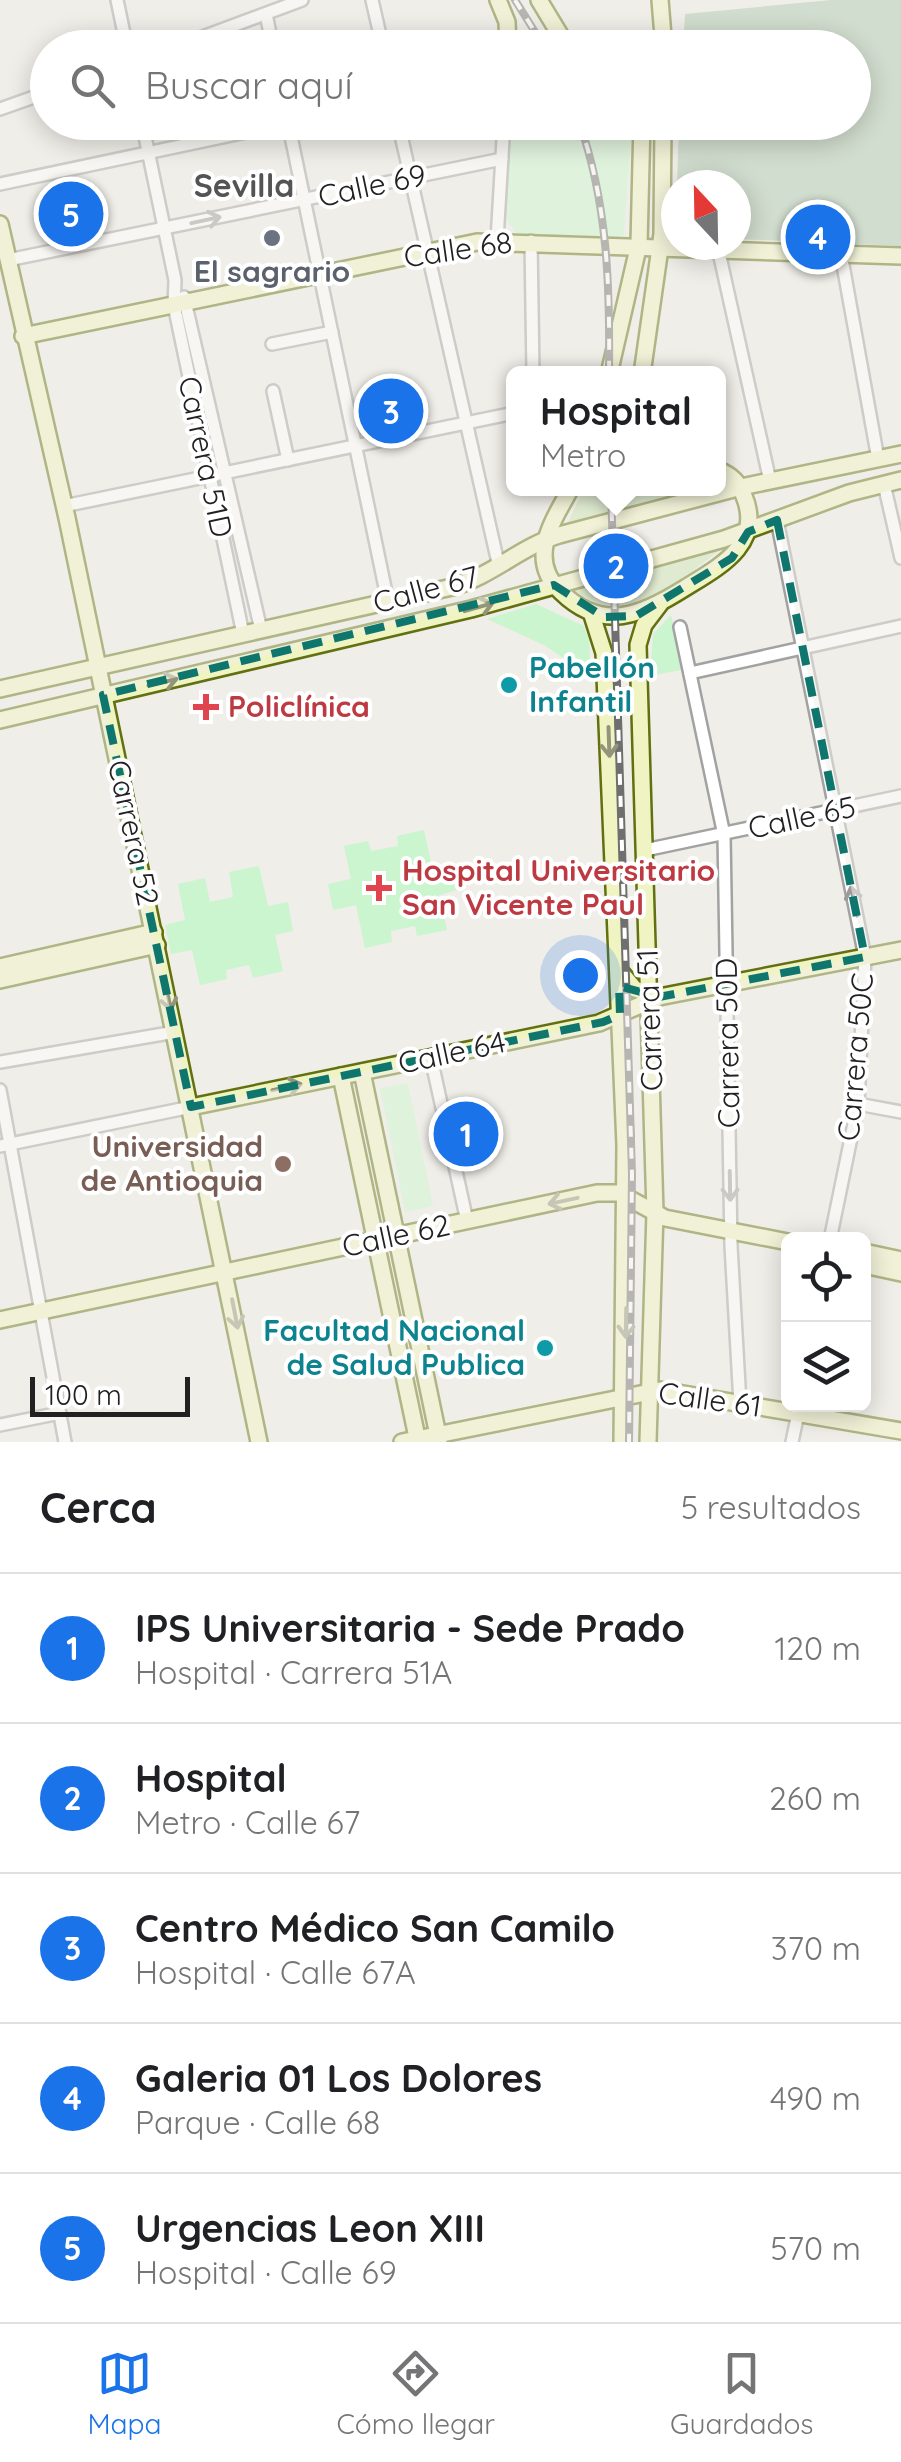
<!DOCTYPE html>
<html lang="es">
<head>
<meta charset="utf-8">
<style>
  :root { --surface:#fff; --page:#f6f6f6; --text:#202124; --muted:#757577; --line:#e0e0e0; --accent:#1a73e8 }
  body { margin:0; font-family:Quicksand,sans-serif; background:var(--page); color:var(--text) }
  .controls { position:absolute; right:30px; bottom:30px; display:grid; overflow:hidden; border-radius:15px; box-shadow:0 5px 25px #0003 }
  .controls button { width:90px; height:90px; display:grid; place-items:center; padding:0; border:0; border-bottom:2px solid var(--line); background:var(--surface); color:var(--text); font:50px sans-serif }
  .compass { position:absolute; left:661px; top:170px; width:90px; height:90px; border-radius:50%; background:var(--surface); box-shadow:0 5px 25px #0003; rotate:338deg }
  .scale { position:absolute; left:30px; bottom:25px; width:160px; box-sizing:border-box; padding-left:10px; border:5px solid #212121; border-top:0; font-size:28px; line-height:35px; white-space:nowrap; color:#212121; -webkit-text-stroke:8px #fff; paint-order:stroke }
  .you { position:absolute; left:580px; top:975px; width:35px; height:35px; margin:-25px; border:8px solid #fff; border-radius:50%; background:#1a73e8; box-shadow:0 0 0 15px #1a73e833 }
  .badge { display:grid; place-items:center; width:65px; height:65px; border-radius:50%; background:var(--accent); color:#fff; font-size:32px; font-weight:700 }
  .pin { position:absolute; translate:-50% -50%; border:5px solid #fff; box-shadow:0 2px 10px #0006 }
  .popup { position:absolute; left:506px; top:366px; width:220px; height:130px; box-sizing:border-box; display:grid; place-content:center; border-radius:15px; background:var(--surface); filter:drop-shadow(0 2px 8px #0005); font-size:32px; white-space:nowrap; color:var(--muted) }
  .popup b { font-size:38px; color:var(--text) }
  .popup::after { content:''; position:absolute; left:50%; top:100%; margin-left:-20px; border:20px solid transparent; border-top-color:var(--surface) }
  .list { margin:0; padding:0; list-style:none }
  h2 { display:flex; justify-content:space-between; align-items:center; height:130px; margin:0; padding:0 40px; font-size:42px }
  h2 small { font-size:32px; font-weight:400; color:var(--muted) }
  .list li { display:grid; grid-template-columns:65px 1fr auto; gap:30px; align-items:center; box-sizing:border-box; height:150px; padding:0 40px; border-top:2px solid var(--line) }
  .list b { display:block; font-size:38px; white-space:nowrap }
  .list p { margin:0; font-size:32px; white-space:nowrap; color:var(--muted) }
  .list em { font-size:32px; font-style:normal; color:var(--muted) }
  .icon { flex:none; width:55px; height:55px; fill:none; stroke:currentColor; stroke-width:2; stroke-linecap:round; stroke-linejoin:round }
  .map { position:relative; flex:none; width:901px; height:1442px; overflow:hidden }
  .search { position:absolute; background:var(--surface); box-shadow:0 5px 25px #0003; left:30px; right:30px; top:30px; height:110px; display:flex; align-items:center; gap:25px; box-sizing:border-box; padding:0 35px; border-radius:55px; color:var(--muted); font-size:38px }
  .sheet { height:880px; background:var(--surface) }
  nav { display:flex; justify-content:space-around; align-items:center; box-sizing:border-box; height:140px; border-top:2px solid var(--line); background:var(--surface); font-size:28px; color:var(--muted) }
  nav a { display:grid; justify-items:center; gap:5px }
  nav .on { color:var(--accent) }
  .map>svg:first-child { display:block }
  .grass { fill:#cae5b3 }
  .cemetery { fill:#abc7b0 }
  .park { fill:#caf5cf }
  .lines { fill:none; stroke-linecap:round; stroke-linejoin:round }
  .street-casing { stroke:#a2a2a2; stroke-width:16 }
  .secondary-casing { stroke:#627010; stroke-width:20 }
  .street { stroke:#fff; stroke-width:11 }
  .secondary { stroke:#f0f4c2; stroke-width:15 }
  .rail-casing { stroke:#6f6f6f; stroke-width:8 }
  .rail { stroke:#fff; stroke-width:4; stroke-dasharray:11; stroke-linecap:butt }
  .oneway { stroke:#9b9b9b }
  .oneway2 { stroke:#93957a }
  .marked { fill:none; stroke:#0f766e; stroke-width:8; stroke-dasharray:20 12; stroke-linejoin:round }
  .worship-dot { fill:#6b7280; stroke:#fff; stroke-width:4 }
  .culture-dot { fill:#0f9aa8; stroke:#fff; stroke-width:4 }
  .health-dot { fill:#e0444e; stroke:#fff; stroke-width:4 }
  .education-dot { fill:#8d6e63; stroke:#fff; stroke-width:4 }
  .labels { text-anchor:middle; stroke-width:8; stroke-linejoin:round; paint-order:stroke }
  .street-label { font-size:30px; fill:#212121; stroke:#fff }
  .worship-label { font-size:30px; font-weight:bold; fill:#5b616d; stroke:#fff }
  .culture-label { font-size:30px; font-weight:bold; fill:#0d838f; stroke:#fff; text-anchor:start }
  .health-label { font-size:30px; font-weight:bold; fill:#be3a42; stroke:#fff; text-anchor:start }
  .education-label { font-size:30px; font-weight:bold; fill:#785e54; stroke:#fff; text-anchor:end }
  .neighbourhood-label { font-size:32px; font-weight:bold; fill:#545454; stroke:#fff }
</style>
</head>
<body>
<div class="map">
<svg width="901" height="1442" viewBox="0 0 901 1442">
  <rect width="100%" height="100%" fill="#f0eee8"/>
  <g class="grass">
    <path d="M584 489H712L565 528Z"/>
    <path d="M727 545C678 580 627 634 569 587Z"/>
  </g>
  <path class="cemetery" d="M831 0H901V246L736 239V185H677L679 123 854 122V48L683 47 685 14Z"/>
  <g class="park">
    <path d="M511 123H632L624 235 615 239 516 233 506 219Z"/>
    <path d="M536 604 584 626 589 640 591 677 544 645 487 619Z"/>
    <path d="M671 615 686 669 650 676 653 634Z"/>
    <path d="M424 830 432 867 456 862 461 889 439 895 447 930 417 936 415 926 391 931 392 942 365 948 356 905 333 910 328 884 351 879 344 846 368 841 371 851 398 846 397 836Z"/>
    <path d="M259 866 268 906 288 902 293 931 275 935 283 971 253 978 249 965 226 970 227 979 200 985 192 950 171 954 165 925 185 920 178 884 205 878 210 902 233 897 229 872Z"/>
    <path d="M408 1083 433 1206 405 1212 380 1088Z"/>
  </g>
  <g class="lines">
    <g class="street-casing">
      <g id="street">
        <path d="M117 0 127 48"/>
        <path d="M372 0 383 48"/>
        <path d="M266 14 273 48"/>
        <path d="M382 43 508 48"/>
        <path d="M173 48 302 0"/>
        <path d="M0 109 48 92"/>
        <path d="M142 122 175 280 174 305 243 634"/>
        <path d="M288 122 388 602"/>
        <path d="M398 122 499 567"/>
        <path d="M0 184 293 122"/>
        <path d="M497 240 504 122"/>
        <path d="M531 241 533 374"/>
        <path d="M718 248 770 481"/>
        <path d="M841 254 878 459"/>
        <path d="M8 260 502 159"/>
        <path d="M184 297 261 630"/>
        <path d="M272 344 332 332"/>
        <path d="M273 391 288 460"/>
        <path d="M884 484 901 558"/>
        <path d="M64 506 514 413"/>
        <path d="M777 520 865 957 858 1104 830 1240"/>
        <path d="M680 627 724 835 731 1246 740 1403"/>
        <path d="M690 673 901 626"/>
        <path d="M645 850 901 796"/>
        <path d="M431 1058 467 1221"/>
        <path d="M0 1062 175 1032"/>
        <path d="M0 1090 65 1442"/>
        <path d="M858 1104 901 1112"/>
        <path d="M0 1146 191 1107"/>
        <path d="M0 1425 60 1413"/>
        <path d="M792 1442 800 1404"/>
      </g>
    </g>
    <g class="secondary-casing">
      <g id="secondary">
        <path d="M498 0 507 22 508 46 521 48"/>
        <path d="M539 0 568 48"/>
        <path d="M660 0 664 48"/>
        <path d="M0 224 67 518 259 1442"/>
        <path d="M23 336 477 242 901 256"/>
        <path d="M609 374 639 244 642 122"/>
        <path d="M642 374 662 234 663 122"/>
        <path d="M571 488C553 521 526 559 561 592 603 633 642 615 685 588 719 567 764 544 744 496 739 483 732 475 718 470"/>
        <path d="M591 612 604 653 625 1145 622 1442"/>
        <path d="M0 689 452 587C492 576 520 547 559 535L741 487 901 454"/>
        <path d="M0 720 471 609 724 539 849 493 901 480"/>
        <path d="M0 967 154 932"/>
        <path d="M619 970 635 989 659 997"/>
        <path d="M0 980 157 945"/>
        <path d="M362 1072 439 1440"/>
        <path d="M341 1076 418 1442"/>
        <path d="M191 1107 599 1023 659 997 901 950"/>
        <path d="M864 1252 901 1260"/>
        <path d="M864 1265 901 1273"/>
        <path d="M0 1320 597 1193H619L665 1218 788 1242"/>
        <path d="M402 1442 660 1390 901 1431"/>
        <path d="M648 1442 655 1212 638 645 644 625 660 604"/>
      </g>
    </g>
    <use href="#street" class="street"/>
    <use href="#secondary" class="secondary"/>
    <g class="rail-casing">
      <g id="rail">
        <path d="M515 0 545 48"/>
        <path d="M579 122C608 203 610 289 609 374"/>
        <path d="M611 488 632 1174 629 1442"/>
      </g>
    </g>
    <use href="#rail" class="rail"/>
  </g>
  <defs><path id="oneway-shaft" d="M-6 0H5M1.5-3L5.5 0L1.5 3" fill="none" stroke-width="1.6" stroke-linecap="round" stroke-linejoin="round" transform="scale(2.5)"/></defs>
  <g class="oneway">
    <use href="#oneway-shaft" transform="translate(206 220) rotate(-12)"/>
    <use href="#oneway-shaft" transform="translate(854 901) rotate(-103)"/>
    <use href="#oneway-shaft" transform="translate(730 1186) rotate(89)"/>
  </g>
  <g class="oneway2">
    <use href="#oneway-shaft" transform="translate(479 607) rotate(-16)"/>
    <use href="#oneway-shaft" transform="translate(163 682) rotate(-13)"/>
    <use href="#oneway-shaft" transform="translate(609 742) rotate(88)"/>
    <use href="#oneway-shaft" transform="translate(168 996) rotate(78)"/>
    <use href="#oneway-shaft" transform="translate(287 1087) rotate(-12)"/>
    <use href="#oneway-shaft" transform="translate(563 1201) rotate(168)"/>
    <use href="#oneway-shaft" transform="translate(235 1314) rotate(79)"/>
    <use href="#oneway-shaft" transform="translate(626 1323) rotate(91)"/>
  </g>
  <path d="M0 0H901V1442H0ZM777 520 865 957 659 997 619 986 620 1015 603 1022 191 1107 103 695 554 585 604 617 636 616 732 558 748 532Z" fill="#f0eee8" fill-opacity=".55" fill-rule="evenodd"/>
  <path class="marked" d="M777 520 865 957 659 997 619 986 620 1015 603 1022 191 1107 103 695 554 585 604 617 636 616 732 558 748 532Z"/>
  <circle class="worship-dot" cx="272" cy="238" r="10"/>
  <g class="culture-dot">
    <circle cx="509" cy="685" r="10"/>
    <circle cx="545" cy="1348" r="10"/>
  </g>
  <g class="health-dot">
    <path d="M201 692h10v10h10v10h-10v10h-10v-10h-10v-10h10z"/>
    <path d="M374 873h10v10h10v10h-10v10h-10v-10h-10v-10h10z"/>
  </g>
  <circle class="education-dot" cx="283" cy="1164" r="10"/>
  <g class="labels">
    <g class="street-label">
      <text transform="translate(372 186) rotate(-12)" y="10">Calle 69</text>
      <text transform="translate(458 250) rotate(-8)" y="10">Calle 68</text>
      <text transform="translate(205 457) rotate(78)" y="10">Carrera 51D</text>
      <text transform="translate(426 590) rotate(-15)" y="10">Calle 67</text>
      <text transform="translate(802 818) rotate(-12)" y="10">Calle 65</text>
      <text transform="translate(133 833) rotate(78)" y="10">Carrera 52</text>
      <text transform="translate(650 1020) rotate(-92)" y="10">Carrera 51</text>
      <text transform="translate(728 1043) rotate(-91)" y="10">Carrera 50D</text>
      <text transform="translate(452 1053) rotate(-12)" y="10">Calle 64</text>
      <text transform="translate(856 1057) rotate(-85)" y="10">Carrera 50C</text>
      <text transform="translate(396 1236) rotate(-12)" y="10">Calle 62</text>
      <text transform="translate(710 1400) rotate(8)" y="10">Calle 61</text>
    </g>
    <g class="worship-label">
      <text x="272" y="282">El sagrario</text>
    </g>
    <g class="culture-label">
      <text x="529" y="678">Pabellón<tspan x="529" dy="34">Infantil</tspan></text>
      <text x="525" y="1341" text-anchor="end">Facultad Nacional<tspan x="525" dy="34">de Salud Publica</tspan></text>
    </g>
    <g class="health-label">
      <text x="228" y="717">Policlínica</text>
      <text x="402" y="881">Hospital Universitario<tspan x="402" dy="34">San Vicente Paul</tspan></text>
    </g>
    <g class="education-label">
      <text x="263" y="1157">Universidad<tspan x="263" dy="34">de Antioquia</tspan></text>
    </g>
    <g class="neighbourhood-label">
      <text x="244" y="197">Sevilla</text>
    </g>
  </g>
</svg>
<div class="controls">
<button><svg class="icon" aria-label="locate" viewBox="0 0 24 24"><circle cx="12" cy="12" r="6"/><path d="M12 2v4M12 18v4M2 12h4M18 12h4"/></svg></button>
<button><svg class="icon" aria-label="layers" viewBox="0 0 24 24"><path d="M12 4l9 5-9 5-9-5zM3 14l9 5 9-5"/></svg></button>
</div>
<svg class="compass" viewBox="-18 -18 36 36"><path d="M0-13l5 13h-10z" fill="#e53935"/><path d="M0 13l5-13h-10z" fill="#757577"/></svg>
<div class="scale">100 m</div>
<div class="you"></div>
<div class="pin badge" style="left:466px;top:1134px">1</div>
<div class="pin badge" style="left:616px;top:566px">2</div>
<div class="popup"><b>Hospital</b>Metro</div>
<div class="pin badge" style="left:391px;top:411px">3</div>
<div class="pin badge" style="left:818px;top:237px">4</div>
<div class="pin badge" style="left:71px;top:214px">5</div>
<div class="search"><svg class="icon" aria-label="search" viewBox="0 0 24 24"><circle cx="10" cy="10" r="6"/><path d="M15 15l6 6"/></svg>Buscar aquí</div>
</div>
<section class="sheet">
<h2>Cerca<small>5 resultados</small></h2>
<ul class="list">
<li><span class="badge">1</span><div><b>IPS Universitaria - Sede Prado</b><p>Hospital · Carrera 51A</p></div><em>120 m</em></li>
<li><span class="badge">2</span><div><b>Hospital</b><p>Metro · Calle 67</p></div><em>260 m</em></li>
<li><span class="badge">3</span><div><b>Centro Médico San Camilo</b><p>Hospital · Calle 67A</p></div><em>370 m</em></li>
<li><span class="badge">4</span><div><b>Galeria 01 Los Dolores</b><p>Parque · Calle 68</p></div><em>490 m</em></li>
<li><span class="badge">5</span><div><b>Urgencias Leon XIII</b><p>Hospital · Calle 69</p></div><em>570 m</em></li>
</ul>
</section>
<nav>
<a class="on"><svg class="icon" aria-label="map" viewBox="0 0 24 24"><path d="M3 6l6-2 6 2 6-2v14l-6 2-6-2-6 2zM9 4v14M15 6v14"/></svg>Mapa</a>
<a><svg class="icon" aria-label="directions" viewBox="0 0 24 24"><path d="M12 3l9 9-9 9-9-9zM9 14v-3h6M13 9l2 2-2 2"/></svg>Cómo llegar</a>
<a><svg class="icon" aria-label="saved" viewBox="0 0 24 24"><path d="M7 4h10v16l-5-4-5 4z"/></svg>Guardados</a>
</nav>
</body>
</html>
